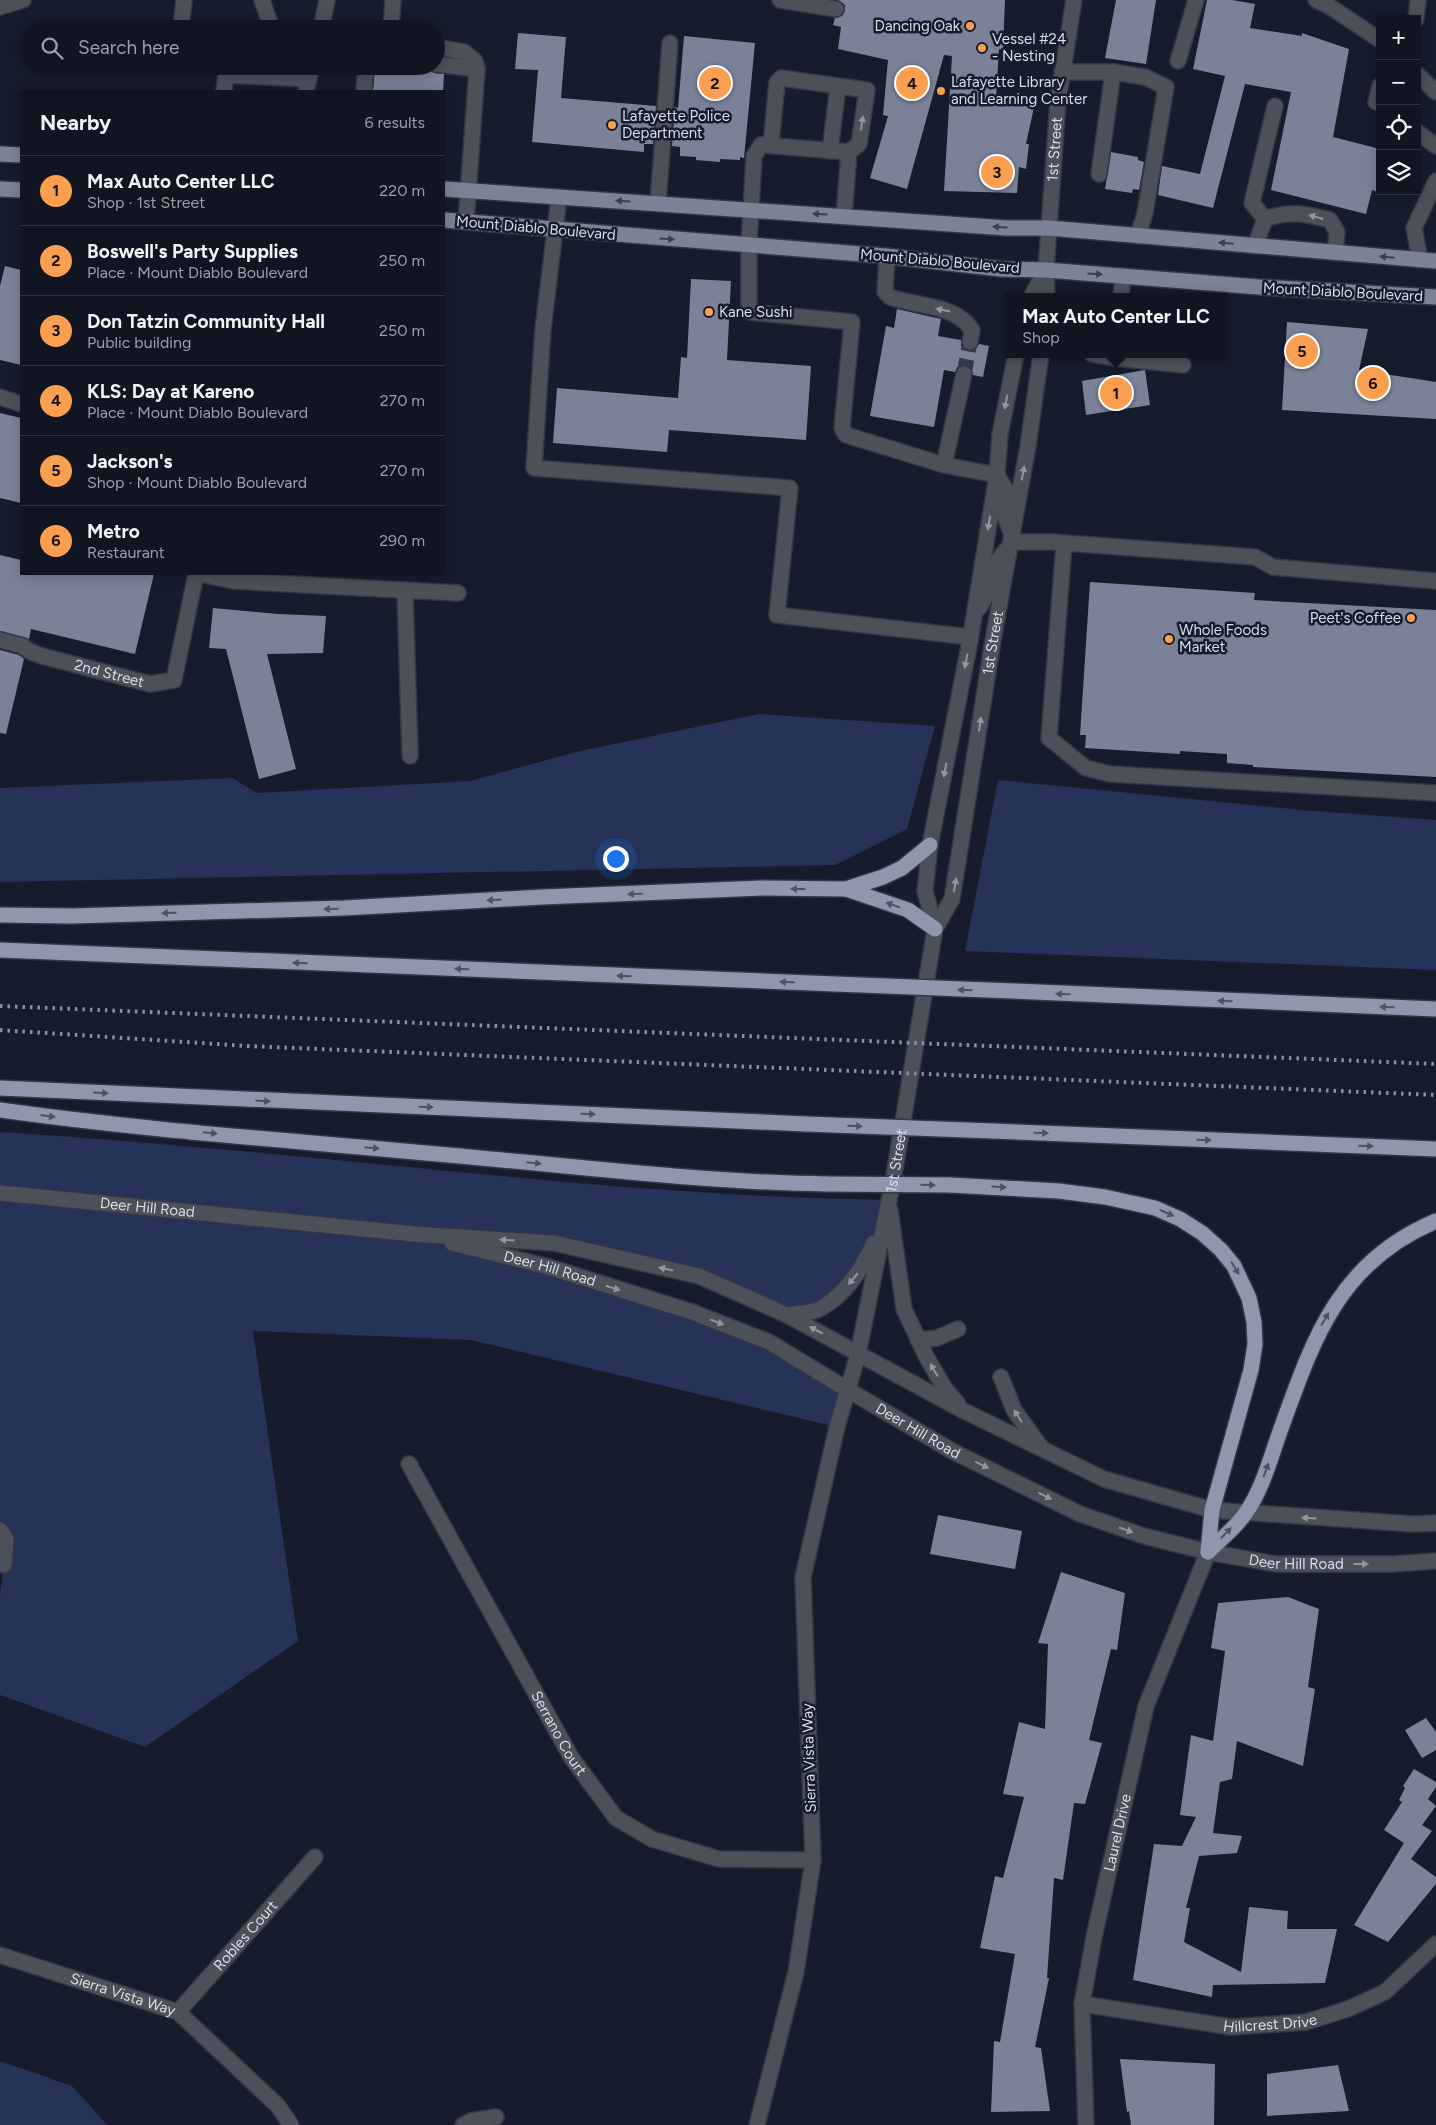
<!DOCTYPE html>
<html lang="en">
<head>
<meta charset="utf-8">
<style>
  :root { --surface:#101521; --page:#191e2a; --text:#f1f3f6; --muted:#9c9fa5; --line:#30343f; --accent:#fa9f4f }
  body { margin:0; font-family:Figtree,sans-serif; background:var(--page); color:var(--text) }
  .controls { position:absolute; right:15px; top:15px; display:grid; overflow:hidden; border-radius:0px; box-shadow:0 2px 12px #0003 }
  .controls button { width:45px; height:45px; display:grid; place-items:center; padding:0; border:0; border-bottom:1px solid var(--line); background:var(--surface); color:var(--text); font:25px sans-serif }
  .you { position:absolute; left:615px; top:858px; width:18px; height:18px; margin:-12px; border:4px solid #fff; border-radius:50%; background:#1a73e8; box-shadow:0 0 0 8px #1a73e833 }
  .badge { display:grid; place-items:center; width:32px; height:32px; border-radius:50%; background:var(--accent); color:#111; font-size:16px; font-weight:700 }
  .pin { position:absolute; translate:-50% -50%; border:2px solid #fff; box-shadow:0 1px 5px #0006 }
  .popup { position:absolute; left:1005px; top:293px; width:222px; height:65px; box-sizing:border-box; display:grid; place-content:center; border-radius:0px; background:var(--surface); filter:drop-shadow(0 1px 4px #0005); font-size:16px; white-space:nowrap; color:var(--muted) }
  .popup b { font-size:19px; color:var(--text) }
  .popup::after { content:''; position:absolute; left:50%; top:100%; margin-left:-10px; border:10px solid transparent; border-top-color:var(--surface) }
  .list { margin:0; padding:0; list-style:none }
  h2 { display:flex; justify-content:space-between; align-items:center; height:65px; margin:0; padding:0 20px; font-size:21px }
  h2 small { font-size:16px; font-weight:400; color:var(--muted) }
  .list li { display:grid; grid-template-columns:32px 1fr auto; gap:15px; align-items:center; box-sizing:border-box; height:70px; padding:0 20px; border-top:1px solid var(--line) }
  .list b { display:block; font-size:19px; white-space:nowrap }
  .list p { margin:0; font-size:16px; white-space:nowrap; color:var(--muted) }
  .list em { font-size:16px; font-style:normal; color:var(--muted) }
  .icon { flex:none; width:28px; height:28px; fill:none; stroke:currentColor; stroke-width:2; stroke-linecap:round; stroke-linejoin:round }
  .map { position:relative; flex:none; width:1436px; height:2125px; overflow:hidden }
  .search { position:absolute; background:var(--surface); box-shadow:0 2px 12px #0003; left:20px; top:20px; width:425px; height:55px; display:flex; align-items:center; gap:12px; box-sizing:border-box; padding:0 18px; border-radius:28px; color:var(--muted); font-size:19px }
  .panel { position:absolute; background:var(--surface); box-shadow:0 2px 12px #0003; left:20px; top:90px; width:425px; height:485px; border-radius:0px }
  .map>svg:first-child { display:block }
  .green { fill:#263258 }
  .building { fill:#7b8297 }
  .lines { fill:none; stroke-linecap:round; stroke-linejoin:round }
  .minor-tunnel { stroke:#333948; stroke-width:15; stroke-dasharray:15 8; stroke-linecap:butt }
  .minor-casing { stroke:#313746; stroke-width:18 }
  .major-casing { stroke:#313746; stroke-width:18 }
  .highway-casing { stroke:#313746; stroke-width:18 }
  .minor { stroke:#4c5058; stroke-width:15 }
  .major { stroke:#7c8394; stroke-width:15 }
  .highway { stroke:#8f97ac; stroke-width:15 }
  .rail { stroke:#8c909e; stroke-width:4; stroke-dasharray:2.5 5; stroke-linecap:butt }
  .highway-bridge-casing { stroke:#313746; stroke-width:18; stroke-linecap:butt }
  .highway-bridge { stroke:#8f97ac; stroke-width:15 }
  .oneway { fill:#9296a0 }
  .oneway2 { fill:#3a4050 }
  .oneway3 { fill:#4c5366 }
  .poi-dot { fill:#fa9f4f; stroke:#161c2c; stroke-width:2 }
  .labels { text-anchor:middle; stroke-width:5; stroke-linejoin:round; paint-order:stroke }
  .poi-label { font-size:15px; fill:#d9dde9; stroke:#161c2c; text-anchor:start }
  .street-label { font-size:15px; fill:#d9dde9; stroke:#161c2c }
</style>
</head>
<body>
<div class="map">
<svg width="1436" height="2125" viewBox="0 0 1436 2125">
  <rect width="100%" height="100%" fill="#161c2c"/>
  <g class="green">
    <path d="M759 714 935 726 907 829 835 865 0 882V788L232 778 257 793 470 781 580 751Z"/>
    <path d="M998 780 1302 810 1436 820V970L965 951Z"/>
    <path d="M0 1132C143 1141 286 1155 428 1169 582 1184 734 1198 889 1200L884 1222 839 1295 787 1315 699 1276 554 1243 418 1234 769 1342 848 1390 837 1427 471 1340 253 1331 298 1641 145 1747 0 1695V1595L4 1566 0 1530Z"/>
    <path d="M0 2061 72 2086 107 2125H0Z"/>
  </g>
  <g class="building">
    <path d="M838 0H1005L1003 50 999 49 996 99 1034 107 1026 144H1029L1026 169 1019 167 1017 193 944 191 952 56 944 55 907 189 870 178 888 116 883 115 888 60 838 49 841 27 833 25 835 18 843 15 845 10V5Z"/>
    <path d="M1116 0H1156L1146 64 1105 58Z"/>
    <path d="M1207 0H1232L1255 4 1250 28 1302 36V33L1349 49 1333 137 1380 149V193L1372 190 1366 214 1271 190 1291 92 1245 84 1213 208 1158 195 1162 166 1200 174 1225 76 1193 69Z"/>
    <path d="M518 33 566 37 561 98 656 106 653 144H644V152L532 142 538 70 515 69Z"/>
    <path d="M684 36 755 43 744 158 740 157V160L720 159V162L696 160V157L680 156V147L672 146 675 107 678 108Z"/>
    <path d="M375 66 428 68 434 73 444 74 443 91H373Z"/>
    <path d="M1111 152 1138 157V160L1144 162 1139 190 1133 189 1132 193 1105 189Z"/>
    <path d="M5 266 21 270V365L0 360V286Z"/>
    <path d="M691 279 731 281 727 360 811 366 806 440 669 430 667 452 553 443 557 388 678 398 681 357 687 358Z"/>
    <path d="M897 309 941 319 938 336 961 340V346L968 351H974L979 344 989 346 983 377 973 375 971 367 966 365 957 367 955 372 944 370 934 427 870 416 886 326 894 328Z"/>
    <path d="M1287 322 1368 329 1359 370 1436 382V419L1282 410Z"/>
    <path d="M1145 370 1150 405 1086 415 1082 381Z"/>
    <path d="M0 413 21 418V503L0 498Z"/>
    <path d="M0 555 21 560V574H154L135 654 31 629 29 639 0 631Z"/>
    <path d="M1090 582 1255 593 1254 600 1436 610V777L1253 767V765L1227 763V754L1180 751V754L1085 748 1086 735H1080Z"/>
    <path d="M213 608 278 614 326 616 323 653 267 654 296 769 259 779 226 649 209 648Z"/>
    <path d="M0 650 19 655 24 659 6 734 0 733Z"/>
    <path d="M938 1515 1022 1531 1015 1569 930 1554Z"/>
    <path d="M1061 1572 1125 1593 1117 1650 1111 1649 1089 1740 1102 1743 1085 1804 1074 1803 1063 1880 1054 1878 1047 1978H1049L1035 2047 1041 2048 1050 2111 991 2112 994 2041 1000 2042 1015 1954 980 1948 995 1876 1003 1878 1024 1797 1003 1794 1019 1722 1045 1729 1048 1644 1038 1643Z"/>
    <path d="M1288 1597 1319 1609 1308 1687 1315 1689 1303 1766 1237 1741 1232 1779 1220 1782 1213 1833 1242 1836 1237 1853 1199 1856 1186 1908H1190L1184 1942 1241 1972 1249 1907 1288 1911 1287 1929H1337L1325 1983 1213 1985 1212 1997 1133 1980 1154 1844 1182 1846 1196 1817 1180 1815 1191 1735 1213 1741 1225 1651 1211 1648 1218 1603Z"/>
    <path d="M1426 1718 1436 1732V1750L1422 1758 1405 1730Z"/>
    <path d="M1414 1769 1436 1782V1787L1428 1799 1436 1806 1422 1825 1432 1831 1411 1859 1436 1877V1884L1388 1942 1354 1925 1404 1843 1384 1830 1402 1802 1399 1800 1405 1788 1403 1786Z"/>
    <path d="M1120 2059 1215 2064 1214 2125H1131L1129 2111 1127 2112Z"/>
    <path d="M1338 2065 1349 2111 1267 2116V2074Z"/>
  </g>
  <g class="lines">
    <path class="minor-tunnel" d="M964 374 970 342"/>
    <g class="minor-casing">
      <g id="minor">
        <path d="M262 0 272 29"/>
        <path d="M780 0 836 9"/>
        <path d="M1316 0 1329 6 1380 40"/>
        <path d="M0 7 23 0"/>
        <path d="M1416 19 1418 0"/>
        <path d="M181 29 184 0"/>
        <path d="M321 29 327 0"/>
        <path d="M391 29 393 0"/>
        <path d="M436 47 464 52 475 61 477 69 466 222"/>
        <path d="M1178 61 1196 0"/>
        <path d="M436 64 477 69"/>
        <path d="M1062 72H1113L1145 77 1166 87 1145 213 1138 236"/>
        <path d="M1417 74 1436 92"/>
        <path d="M1380 86 1376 102 1380 104"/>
        <path d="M224 91 226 75 309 79"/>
        <path d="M306 91 312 66"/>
        <path d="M364 91 366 66"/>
        <path d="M1417 132 1436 146"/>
        <path d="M771 145 777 82 781 78 867 90 859 144 849 152 761 145 754 156 749 245V312L852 322 842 428 846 435 944 465 997 475 1007 492 1004 513 1011 533"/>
        <path d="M830 151 838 86"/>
        <path d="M1099 174 1113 72"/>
        <path d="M559 197 543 329 534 468 790 488 777 615 970 637"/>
        <path d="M658 203 670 43"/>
        <path d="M844 216 849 152"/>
        <path d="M1265 219 1252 203 1275 106"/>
        <path d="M1255 246 1265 219C1290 210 1305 214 1330 220L1337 232 1335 253"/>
        <path d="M887 256 885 292 890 297C917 307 956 304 972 330L970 342"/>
        <path d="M1420 260 1414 228 1436 181"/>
        <path d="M1031 297 1046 270"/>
        <path id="s1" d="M1047 297 1046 270 1058 101 1074 0"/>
        <path d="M1121 297 1123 276"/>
        <path d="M1092 354 1116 358 1117 354"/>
        <path d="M1116 358 1183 365"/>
        <path d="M0 397 21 404"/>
        <path d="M944 465 964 374"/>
        <path d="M1011 542H1052L1255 557 1273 567 1436 581"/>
        <path d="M1064 544 1049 738 1086 768 1110 774 1436 793"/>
        <path d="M201 574 233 581 458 593"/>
        <path d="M405 590 410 756"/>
        <path d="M979 608 989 591 997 562 1006 550"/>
        <path id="s2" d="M0 640 23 646 29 651 42 656 150 684 174 680 196 574"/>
        <path d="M935 929 925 891 930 845 970 641 997 475 1000 434 1016 354"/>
        <path id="s3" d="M0 1193 414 1234 554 1243 699 1276 787 1315 962 1410 1104 1479 1212 1510 1413 1524 1436 1523"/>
        <path d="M890 1210 904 1309 926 1356 945 1389 958 1404"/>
        <path id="s4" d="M452 1243 549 1267 692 1312 769 1342 848 1390 954 1452 1080 1514 1144 1536 1208 1552 1276 1564H1393L1436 1561"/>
        <path d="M787 1315C796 1313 809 1313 817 1310 845 1297 862 1269 874 1243"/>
        <path d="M918 1340 937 1338 958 1329"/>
        <path d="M1001 1377 1014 1410 1040 1446"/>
        <path id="s5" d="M409 1464 571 1757 616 1818 652 1839 719 1859 813 1860"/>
        <path d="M0 1530 6 1539 4 1565"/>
        <path id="s6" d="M0 1955 178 2012 278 2106 291 2125"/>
        <path id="s7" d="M1082 2004 1231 2027 1306 2022 1348 2009 1385 1992 1436 1944"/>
        <path id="s8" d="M178 2012 315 1857"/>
        <path d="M463 2125 471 2121 496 2117"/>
        <path id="s9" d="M757 2125 796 1972 813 1860 803 1577 837 1427 858 1354 893 1181 935 929 952 899 993 640 1028 446 1041 354"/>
        <path id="s10" d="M1086 2125 1082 2004 1094 1937 1146 1706 1208 1552"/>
      </g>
    </g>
    <g class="major-casing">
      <g id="major">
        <path d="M0 154 21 155"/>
        <path d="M0 189 21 190"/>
        <path d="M444 189 1007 228H1049L1436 261"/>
        <path d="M444 220 886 256 1001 269 1046 270 1259 287 1436 297"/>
      </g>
    </g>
    <g class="highway-casing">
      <g id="highway">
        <path d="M846 889 908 910 935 929"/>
        <path d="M0 915 72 916 344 908 542 897 762 888 846 889 883 877 902 868 930 845"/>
        <path d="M0 950 835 984"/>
        <path d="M1013 991 1436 1009"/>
        <path d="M0 1088 806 1124"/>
        <path d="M0 1110C149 1131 299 1141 448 1155 574 1166 700 1182 827 1184"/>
        <path d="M993 1131 1436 1149"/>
        <path d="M950 1185 1059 1191 1105 1197 1155 1208 1180 1219 1202 1233 1221 1250 1234 1266 1249 1298 1254 1322 1255 1344 1251 1370 1212 1510 1208 1552"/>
        <path d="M1208 1552C1220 1540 1235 1528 1245 1514 1261 1492 1269 1463 1278 1437 1312 1343 1336 1263 1436 1221"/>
      </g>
    </g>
    <use href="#minor" class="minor"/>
    <use href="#major" class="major"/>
    <use href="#highway" class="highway"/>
    <g class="rail">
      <path d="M0 1006 1436 1064"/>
      <path d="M0 1030 247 1046 1436 1095"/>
    </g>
    <g class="highway-bridge-casing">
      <g id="highway-bridge">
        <path d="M835 984 1013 991"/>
        <path d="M806 1124 993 1131"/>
        <path d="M827 1184 950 1185"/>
      </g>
    </g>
    <use href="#highway-bridge" class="highway-bridge"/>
  </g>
  <defs><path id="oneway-solid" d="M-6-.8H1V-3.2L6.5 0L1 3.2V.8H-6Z" transform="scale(1.25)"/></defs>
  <g class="oneway">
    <use href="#oneway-solid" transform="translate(862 123) rotate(-82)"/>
    <use href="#oneway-solid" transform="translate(1316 217) rotate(-164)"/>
    <use href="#oneway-solid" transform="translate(943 310) rotate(-168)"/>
    <use href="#oneway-solid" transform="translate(1006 402) rotate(101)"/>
    <use href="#oneway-solid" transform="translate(1023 473) rotate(-80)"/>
    <use href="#oneway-solid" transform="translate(989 523) rotate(99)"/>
    <use href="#oneway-solid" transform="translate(966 661) rotate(101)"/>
    <use href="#oneway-solid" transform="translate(980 724) rotate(-82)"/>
    <use href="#oneway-solid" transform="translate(945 770) rotate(101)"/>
    <use href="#oneway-solid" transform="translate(955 885) rotate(-81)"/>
    <use href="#oneway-solid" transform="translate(507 1240) rotate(-176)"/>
    <use href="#oneway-solid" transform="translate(666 1269) rotate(-168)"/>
    <use href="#oneway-solid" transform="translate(853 1279) rotate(130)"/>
    <use href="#oneway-solid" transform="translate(613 1288) rotate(17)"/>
    <use href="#oneway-solid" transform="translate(717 1322) rotate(21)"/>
    <use href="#oneway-solid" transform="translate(816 1330) rotate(-152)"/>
    <use href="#oneway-solid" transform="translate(934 1370) rotate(-121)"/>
    <use href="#oneway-solid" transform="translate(1018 1416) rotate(-123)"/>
    <use href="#oneway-solid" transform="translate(982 1465) rotate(26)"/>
    <use href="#oneway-solid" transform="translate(1045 1496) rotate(26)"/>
    <use href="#oneway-solid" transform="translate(1309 1518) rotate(-177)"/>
    <use href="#oneway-solid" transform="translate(1126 1530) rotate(19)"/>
    <use href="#oneway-solid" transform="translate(1361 1564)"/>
  </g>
  <g class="oneway2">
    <use href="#oneway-solid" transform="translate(623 201) rotate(-176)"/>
    <use href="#oneway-solid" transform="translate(820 214) rotate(-176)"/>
    <use href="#oneway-solid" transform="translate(1000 227) rotate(-176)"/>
    <use href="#oneway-solid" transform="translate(667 239) rotate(4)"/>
    <use href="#oneway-solid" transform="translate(1226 243) rotate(-175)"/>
    <use href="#oneway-solid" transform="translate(1387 257) rotate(-175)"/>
    <use href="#oneway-solid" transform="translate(1095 274) rotate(4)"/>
  </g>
  <g class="oneway3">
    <use href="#oneway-solid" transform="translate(798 889) rotate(-180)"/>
    <use href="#oneway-solid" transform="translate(635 894) rotate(178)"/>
    <use href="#oneway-solid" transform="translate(494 900) rotate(177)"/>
    <use href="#oneway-solid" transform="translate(893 905) rotate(-161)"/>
    <use href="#oneway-solid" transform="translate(331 909) rotate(178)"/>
    <use href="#oneway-solid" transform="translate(169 913) rotate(178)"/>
    <use href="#oneway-solid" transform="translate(300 963) rotate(-178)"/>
    <use href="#oneway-solid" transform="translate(462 969) rotate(-178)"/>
    <use href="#oneway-solid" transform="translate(624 976) rotate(-178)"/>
    <use href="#oneway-solid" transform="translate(787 982) rotate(-178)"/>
    <use href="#oneway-solid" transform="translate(965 990) rotate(-178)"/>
    <use href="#oneway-solid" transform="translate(1063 994) rotate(-178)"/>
    <use href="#oneway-solid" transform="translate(1225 1001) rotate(-178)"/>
    <use href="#oneway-solid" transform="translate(1387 1007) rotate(-178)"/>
    <use href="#oneway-solid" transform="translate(101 1093) rotate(3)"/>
    <use href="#oneway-solid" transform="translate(263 1101) rotate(3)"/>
    <use href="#oneway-solid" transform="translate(426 1107) rotate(2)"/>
    <use href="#oneway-solid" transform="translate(588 1114) rotate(2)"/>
    <use href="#oneway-solid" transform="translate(48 1116) rotate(8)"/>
    <use href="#oneway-solid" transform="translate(855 1126) rotate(2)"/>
    <use href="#oneway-solid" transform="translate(210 1133) rotate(5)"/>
    <use href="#oneway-solid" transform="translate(1041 1133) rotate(2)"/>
    <use href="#oneway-solid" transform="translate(1204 1140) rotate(2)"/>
    <use href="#oneway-solid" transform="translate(1366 1146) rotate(2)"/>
    <use href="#oneway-solid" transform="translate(372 1148) rotate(5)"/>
    <use href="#oneway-solid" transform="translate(534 1163) rotate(6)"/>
    <use href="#oneway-solid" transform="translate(928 1185) rotate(1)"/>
    <use href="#oneway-solid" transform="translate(999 1187) rotate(3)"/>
    <use href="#oneway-solid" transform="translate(1167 1213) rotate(24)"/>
    <use href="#oneway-solid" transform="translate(1235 1268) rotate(58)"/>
    <use href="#oneway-solid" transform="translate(1325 1319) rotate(-60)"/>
    <use href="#oneway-solid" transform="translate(1266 1470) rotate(-70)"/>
    <use href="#oneway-solid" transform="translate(1226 1533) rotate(-46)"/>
  </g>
  <g class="poi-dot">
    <circle cx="970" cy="26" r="5"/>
    <circle cx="982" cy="48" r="5"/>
    <circle cx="941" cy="91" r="5"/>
    <circle cx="612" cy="125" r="5"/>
    <circle cx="709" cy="312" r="5"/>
    <circle cx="1411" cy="618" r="5"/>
    <circle cx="1169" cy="639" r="5"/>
  </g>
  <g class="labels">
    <g class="poi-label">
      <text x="960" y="31" text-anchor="end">Dancing Oak</text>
      <text x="992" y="44">Vessel #24<tspan x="992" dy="17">- Nesting</tspan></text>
      <text x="951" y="87">Lafayette Library<tspan x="951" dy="17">and Learning Center</tspan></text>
      <text x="622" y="121">Lafayette Police<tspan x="622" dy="17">Department</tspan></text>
      <text x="719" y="317">Kane Sushi</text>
      <text x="1401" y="623" text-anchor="end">Peet's Coffee</text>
      <text x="1179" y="635">Whole Foods<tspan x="1179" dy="17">Market</tspan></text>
    </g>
    <g class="street-label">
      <text dy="5" stroke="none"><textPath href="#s1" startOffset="148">1st Street</textPath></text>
      <text transform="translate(536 228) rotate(5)" y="5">Mount Diablo Boulevard</text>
      <text transform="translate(940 261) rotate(5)" y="5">Mount Diablo Boulevard</text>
      <text transform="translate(1343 292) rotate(3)" y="5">Mount Diablo Boulevard</text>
      <text dy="5" stroke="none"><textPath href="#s9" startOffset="1510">1st Street</textPath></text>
      <text dy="5" stroke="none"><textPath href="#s2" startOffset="115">2nd Street</textPath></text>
      <text dy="5" stroke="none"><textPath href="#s9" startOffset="981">1st Street</textPath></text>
      <text dy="5" stroke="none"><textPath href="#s3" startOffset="148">Deer Hill Road</textPath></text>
      <text dy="5" stroke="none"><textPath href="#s4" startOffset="101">Deer Hill Road</textPath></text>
      <text dy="5" stroke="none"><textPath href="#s4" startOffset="506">Deer Hill Road</textPath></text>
      <text dy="5" stroke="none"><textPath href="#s4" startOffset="911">Deer Hill Road</textPath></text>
      <text dy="5" stroke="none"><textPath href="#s5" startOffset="308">Serrano Court</textPath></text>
      <text transform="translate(809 1758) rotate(-92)" y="5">Sierra Vista Way</text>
      <text dy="5" stroke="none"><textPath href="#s10" startOffset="296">Laurel Drive</textPath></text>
      <text dy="5" stroke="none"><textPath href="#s8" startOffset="102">Robles Court</textPath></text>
      <text dy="5" stroke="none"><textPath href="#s6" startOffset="129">Sierra Vista Way</textPath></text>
      <text dy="5" stroke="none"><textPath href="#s7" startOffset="190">Hillcrest Drive</textPath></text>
    </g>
  </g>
</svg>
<div class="controls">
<button>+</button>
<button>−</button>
<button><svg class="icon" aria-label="locate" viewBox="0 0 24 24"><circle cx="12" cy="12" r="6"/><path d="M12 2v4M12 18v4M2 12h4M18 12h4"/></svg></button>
<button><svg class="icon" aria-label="layers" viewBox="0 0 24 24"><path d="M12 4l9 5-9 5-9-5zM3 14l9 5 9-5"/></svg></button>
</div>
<div class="you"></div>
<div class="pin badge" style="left:1116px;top:393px">1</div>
<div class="popup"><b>Max Auto Center LLC</b>Shop</div>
<div class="pin badge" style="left:715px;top:83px">2</div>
<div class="pin badge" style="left:997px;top:172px">3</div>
<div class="pin badge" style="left:912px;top:83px">4</div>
<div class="pin badge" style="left:1302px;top:351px">5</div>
<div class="pin badge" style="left:1373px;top:383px">6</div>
<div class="search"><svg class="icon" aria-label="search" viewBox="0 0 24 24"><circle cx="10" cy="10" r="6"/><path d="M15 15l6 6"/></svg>Search here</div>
<section class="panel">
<h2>Nearby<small>6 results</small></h2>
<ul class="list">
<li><span class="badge">1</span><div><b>Max Auto Center LLC</b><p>Shop · 1st Street</p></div><em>220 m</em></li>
<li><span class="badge">2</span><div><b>Boswell's Party Supplies</b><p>Place · Mount Diablo Boulevard</p></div><em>250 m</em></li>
<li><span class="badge">3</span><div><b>Don Tatzin Community Hall</b><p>Public building</p></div><em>250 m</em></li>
<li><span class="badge">4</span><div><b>KLS: Day at Kareno</b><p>Place · Mount Diablo Boulevard</p></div><em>270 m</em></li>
<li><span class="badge">5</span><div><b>Jackson's</b><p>Shop · Mount Diablo Boulevard</p></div><em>270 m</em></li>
<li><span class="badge">6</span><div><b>Metro</b><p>Restaurant</p></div><em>290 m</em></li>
</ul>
</section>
</div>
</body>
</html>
